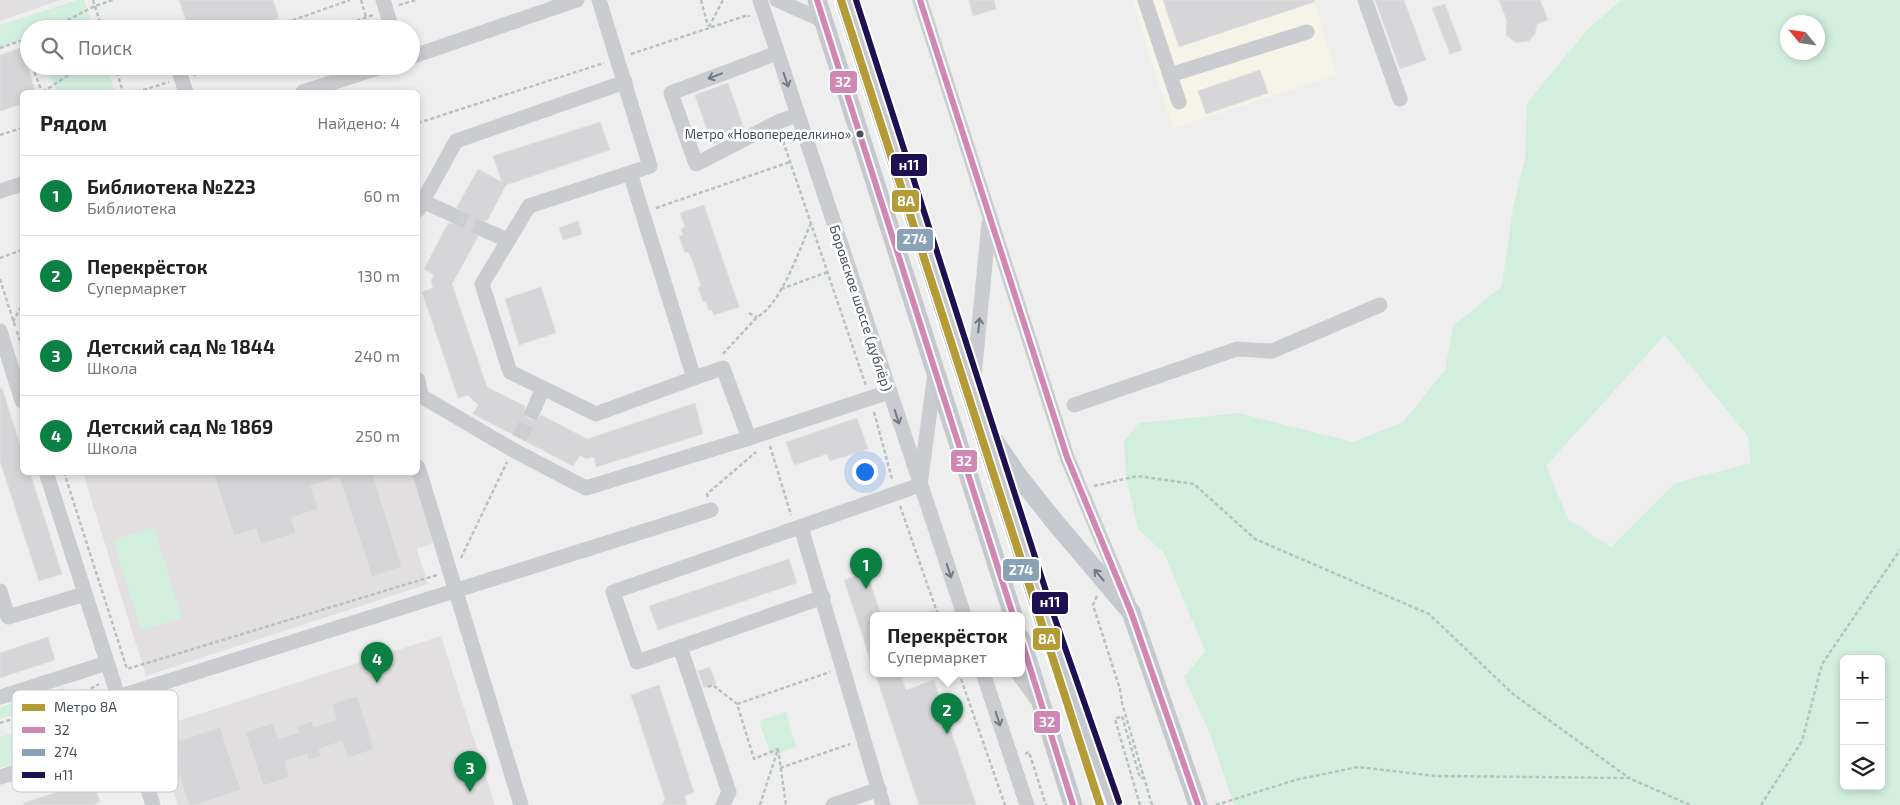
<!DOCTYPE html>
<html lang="ru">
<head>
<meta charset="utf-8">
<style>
  :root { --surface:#fff; --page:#f2f2f2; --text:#222; --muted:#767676; --line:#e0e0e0; --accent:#0b8043 }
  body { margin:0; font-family:"Exo 2",sans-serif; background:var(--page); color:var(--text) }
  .controls { position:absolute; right:15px; bottom:15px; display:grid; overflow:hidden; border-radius:8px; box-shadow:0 2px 8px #0003 }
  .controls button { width:45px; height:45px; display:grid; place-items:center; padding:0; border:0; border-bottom:1px solid var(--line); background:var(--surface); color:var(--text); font:25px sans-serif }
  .compass { position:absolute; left:1780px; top:15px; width:45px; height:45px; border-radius:50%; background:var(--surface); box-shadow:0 2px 8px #0003; rotate:299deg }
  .you { position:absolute; left:864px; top:471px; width:18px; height:18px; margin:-12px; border:4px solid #fff; border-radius:50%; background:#1a73e8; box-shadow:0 0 0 8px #1a73e833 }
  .badge { display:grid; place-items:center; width:32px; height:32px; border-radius:50%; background:var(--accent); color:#fff; font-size:16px; font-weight:700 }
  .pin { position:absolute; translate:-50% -41px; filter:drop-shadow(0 1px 2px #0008) }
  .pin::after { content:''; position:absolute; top:26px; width:18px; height:15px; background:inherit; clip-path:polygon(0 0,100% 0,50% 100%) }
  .popup { position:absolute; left:870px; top:612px; width:155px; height:65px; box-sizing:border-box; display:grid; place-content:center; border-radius:8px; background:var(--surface); filter:drop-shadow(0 1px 4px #0005); font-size:16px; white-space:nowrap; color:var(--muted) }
  .popup b { font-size:19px; color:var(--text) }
  .popup::after { content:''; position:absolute; left:50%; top:100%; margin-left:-10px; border:10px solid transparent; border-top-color:var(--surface) }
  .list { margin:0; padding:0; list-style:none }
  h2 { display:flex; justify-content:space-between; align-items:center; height:65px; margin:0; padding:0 20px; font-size:21px }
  h2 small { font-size:16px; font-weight:400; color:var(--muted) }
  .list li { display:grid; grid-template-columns:32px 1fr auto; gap:15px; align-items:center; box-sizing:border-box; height:80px; padding:0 20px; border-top:1px solid var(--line) }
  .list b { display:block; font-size:19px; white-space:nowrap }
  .list p { margin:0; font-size:16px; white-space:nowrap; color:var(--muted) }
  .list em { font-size:16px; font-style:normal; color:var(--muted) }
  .icon { flex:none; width:28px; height:28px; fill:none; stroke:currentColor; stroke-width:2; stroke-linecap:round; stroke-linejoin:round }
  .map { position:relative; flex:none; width:1900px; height:805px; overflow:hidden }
  .search { position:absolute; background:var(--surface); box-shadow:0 2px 8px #0003; left:20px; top:20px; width:400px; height:55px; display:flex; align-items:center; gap:12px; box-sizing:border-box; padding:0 18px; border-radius:28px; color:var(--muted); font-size:19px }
  .panel { position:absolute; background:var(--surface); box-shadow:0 2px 8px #0003; left:20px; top:90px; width:400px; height:385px; border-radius:8px }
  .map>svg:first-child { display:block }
  .commercial { fill:#f6f3e9 }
  .education { fill:#e1dfe0 }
  .green { fill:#d2eedf; fill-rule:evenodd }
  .building { fill:#d6d6d8; stroke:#e0e0e1 }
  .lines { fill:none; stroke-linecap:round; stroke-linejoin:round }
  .minor-tunnel { stroke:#cdced0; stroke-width:15; stroke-dasharray:15 8; stroke-linecap:butt }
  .path { stroke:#b6c3c0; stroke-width:2.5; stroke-dasharray:4 2.5; stroke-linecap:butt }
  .minor { stroke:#cacccf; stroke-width:15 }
  .major { stroke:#c5c9cd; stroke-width:19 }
  .bus-1-casing { stroke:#fff; stroke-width:10 }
  .bus-2-casing { stroke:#fff; stroke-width:10 }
  .bus-3-casing { stroke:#fff; stroke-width:10 }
  .bus-1 { stroke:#d087b4; stroke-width:6 }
  .bus-2 { stroke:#8aa2b5; stroke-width:6 }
  .bus-3 { stroke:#1f1051; stroke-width:6 }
  .metro-1-casing { stroke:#fff; stroke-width:11 }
  .metro-1 { stroke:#b59b35; stroke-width:8 }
  .oneway { stroke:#747b83 }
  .oneway2 { stroke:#727a82 }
  .bus-dot { fill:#454f5a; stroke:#fff; stroke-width:2 }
  .labels { text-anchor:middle; stroke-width:5; stroke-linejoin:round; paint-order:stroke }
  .bus-label { font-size:13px; fill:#454f5a; stroke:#fff; text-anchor:end }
  .street-label { font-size:14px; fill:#454f5a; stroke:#fff }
  .key { fill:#fff; stroke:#c7cace; stroke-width:1 }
  .key-label { font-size:14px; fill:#454f5a }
  .line-badge { stroke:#fff; stroke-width:2 }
  .badge-label { font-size:14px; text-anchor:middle; font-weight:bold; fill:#fff }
</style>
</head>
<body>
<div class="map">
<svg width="1900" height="805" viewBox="0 0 1900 805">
  <rect width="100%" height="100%" fill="#efeeee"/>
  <path class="commercial" d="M1132 0H1313L1337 75 1173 128Z"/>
  <g class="education">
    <path d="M0 0H60L0 21Z"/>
    <path d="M83 473H414L437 542 417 549 428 584 146 676Z"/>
    <path d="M441 636 495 805H178L153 729Z"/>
  </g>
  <g class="green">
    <path d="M77 0H84L94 29H29V36L0 48V25Z"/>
    <path d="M1621 0H1900V805H1234L1210 734 1184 677 1205 651 1164 553 1138 529 1126 477 1124 441 1139 423 1239 413 1353 442 1403 422 1445 370 1453 326 1502 286 1513 208 1525 158 1527 103 1587 30ZM1818 22V52H1788V22ZM1665 335 1748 436 1751 463 1675 483 1611 547 1568 519 1546 466ZM1844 659H1881V786H1844Z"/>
    <path d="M44 66H106L115 91 58 92Z"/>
    <path d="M154 527 182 618 141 630 113 540Z"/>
    <path d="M64 687 66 698 0 719V707Z"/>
    <path d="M786 712 796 747 771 756 759 721Z"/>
    <path d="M72 715 79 744 0 768V737Z"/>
  </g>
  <g class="building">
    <path d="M179 0H273L279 18 246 29H189Z"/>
    <path d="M969 0H994L996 9 973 16Z"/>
    <path d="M1163 0H1314V2L1179 47Z"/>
    <path d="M1375 0H1404L1426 60 1400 69Z"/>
    <path d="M1499 0H1540L1548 20 1537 24 1535 34 1529 41 1516 43 1506 35 1507 21Z"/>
    <path d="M1445 4 1462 50 1450 54 1432 8Z"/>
    <path d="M23 47 35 92H22V104L0 111V55Z"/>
    <path d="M1260 70 1268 93 1206 114 1198 91Z"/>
    <path d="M728 83 744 129 712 145 695 95Z"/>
    <path d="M600 122 610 150 506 185 487 221 480 220 474 225 473 231 478 237 452 284 487 387 525 406 524 413 529 419 535 420 541 415 587 439 695 403 703 434 596 467 594 457 586 459 580 455 573 466 473 414 478 405 468 395 458 398 422 292 433 288 431 281 434 275 424 269 448 223 454 224 461 219 462 214 457 207 478 169 502 182 493 156Z"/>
    <path d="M704 205 739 307 714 315 712 310 709 311 706 301 703 302 698 287 701 286 692 259 688 252 685 253 679 236 683 235 681 229 685 227 680 213Z"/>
    <path d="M578 221 582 234 563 240 559 228Z"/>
    <path d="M541 287 556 333 519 345 505 299Z"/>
    <path d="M2 388 22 451V472H30L62 574 39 581 0 461V389Z"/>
    <path d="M857 418 868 449 830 461 827 454 794 465 786 442Z"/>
    <path d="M213 472H372L402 567 372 577 339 477 311 486 318 509 291 518 296 533 261 544 256 529 234 536Z"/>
    <path d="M789 559 797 583 658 630 649 606Z"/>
    <path d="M867 573 881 615H873V661L871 662 844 580Z"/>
    <path d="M48 637 55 660 0 678V653Z"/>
    <path d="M710 667 716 684 704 688 698 671Z"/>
    <path d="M875 673H900L906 690 934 680 976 805H919Z"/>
    <path d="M659 685 694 792 685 796 687 805H662L665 799 631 695Z"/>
    <path d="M357 696 374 749 348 758 342 741 319 749 321 756 309 760 307 754 285 761 290 777 263 786 245 732 273 723 278 739 299 732 297 726 312 721 314 727 336 720 332 704Z"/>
    <path d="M220 727 241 790 196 805H189L169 744Z"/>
    <path d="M93 780 100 802 93 805H24V803Z"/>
  </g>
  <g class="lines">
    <g class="minor-tunnel">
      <path d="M453 215 482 229"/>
      <path d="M519 438 533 411"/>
    </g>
    <g class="path">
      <path d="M93 0 102 29"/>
      <path d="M361 0 366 17"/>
      <path d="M701 0 708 26"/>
      <path d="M399 5 416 0"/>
      <path d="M709 27 723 0"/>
      <path d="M50 29 95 6 113 0"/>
      <path d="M268 29 350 0"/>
      <path d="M332 29 373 15"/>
      <path d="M23 40 29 57"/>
      <path d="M0 48 29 38"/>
      <path d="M631 54 748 15 749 17"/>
      <path d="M32 66 42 92"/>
      <path d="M115 66 123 92"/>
      <path d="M193 75 220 66"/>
      <path d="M43 92 82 66"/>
      <path d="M137 92 169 82"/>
      <path d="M418 123 604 63"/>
      <path d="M0 135 22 128"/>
      <path d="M781 135 866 386"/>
      <path d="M656 208 790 162"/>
      <path d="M0 258 22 250"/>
      <path d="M0 279 15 326"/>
      <path d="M781 289 828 272"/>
      <path d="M749 313 757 317"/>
      <path d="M13 322 22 305"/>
      <path d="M17 331 22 348"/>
      <path d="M723 354 757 317C781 305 800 248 811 223"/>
      <path d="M874 412 892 479"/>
      <path d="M770 446 791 515"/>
      <path d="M64 472 127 669 437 575"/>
      <path d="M1094 486 1137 476 1194 484 1255 539 1429 614 1513 694 1629 778"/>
      <path d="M708 497 707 494 756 452"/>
      <path d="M900 506 938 615"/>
      <path d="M461 558 507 462"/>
      <path d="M1097 596 1093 605 1120 689 1122 703 1152 805"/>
      <path d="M924 615 937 611"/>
      <path d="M959 673 1005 805"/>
      <path d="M708 687 713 685 737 704 754 759 778 749"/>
      <path d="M737 704 830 672"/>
      <path d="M0 723 70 701 99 684"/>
      <path d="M1025 754 1029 752 1046 805"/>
      <path d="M780 768 850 744"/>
      <path d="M760 805 778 749 786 805"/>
      <path d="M1140 805 1115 719 1122 716 1140 778H1143"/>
      <path d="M1216 805 1295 780 1358 767 1435 776 1629 778 1690 805"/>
      <path d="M1761 805 1802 741 1822 664 1900 550"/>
    </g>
    <g class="minor">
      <path d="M383 0 392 29"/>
      <path d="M599 0 650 166 630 173 694 378 723 368 749 438 889 392"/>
      <path d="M760 0 964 615"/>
      <path d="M777 0 824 21"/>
      <path d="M920 0 1067 457 1128 603"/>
      <path d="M1145 0 1179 102"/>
      <path d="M1365 0 1400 99"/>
      <path d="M777 53 671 93 696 164 780 121 798 115"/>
      <path d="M411 57 577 0"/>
      <path d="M177 66 186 92"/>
      <path d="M1170 75 1307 32"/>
      <path d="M303 92 384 66"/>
      <path d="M630 173 529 206 482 284 510 372 596 414 694 378"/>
      <path d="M0 191 22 184"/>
      <path d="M422 201 453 215"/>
      <path d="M418 210 456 141 625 82"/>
      <path d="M482 229 508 240"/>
      <path d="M0 331 22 401"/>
      <path d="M418 380 421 396"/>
      <path d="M973 387 989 223"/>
      <path d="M418 397 421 396 513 450 586 488 749 438"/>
      <path d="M1074 405 1237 349 1272 351 1380 305"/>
      <path d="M533 411 543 388"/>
      <path d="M418 467 521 805"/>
      <path d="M46 472 153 805"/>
      <path d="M801 527 883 805"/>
      <path d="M0 591 8 617 85 594"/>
      <path d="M823 597 637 662 613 592 920 485 935 373"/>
      <path d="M680 647 729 792 723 805"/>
      <path d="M983 673 1027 805"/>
      <path d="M1018 673 1036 698"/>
      <path d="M0 697 107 663"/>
      <path d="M118 697 711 510"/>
      <path d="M0 777 131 737"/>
      <path d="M833 805 879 789"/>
    </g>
    <g class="major">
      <path d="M817 0 1013 615"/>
      <path d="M847 0 1046 619 1111 805"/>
      <path d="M995 442 1019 477 1054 521 1131 612 1198 805"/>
      <path d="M1021 639 1073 805"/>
    </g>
    <g class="bus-1-casing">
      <g id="bus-1">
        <path d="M817 0 1013 615"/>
        <path d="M920 0 1067 457 1131 612 1198 805"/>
        <path d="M1021 639 1073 805"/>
      </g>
    </g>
    <g class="bus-2-casing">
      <path id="bus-2" d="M839 3 1038 622 1102 805"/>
    </g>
    <g class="bus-3-casing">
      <path id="bus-3" d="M856 0 1054 616 1119 802"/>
    </g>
    <use href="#bus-1" class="bus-1"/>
    <use href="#bus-2" class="bus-2"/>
    <use href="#bus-3" class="bus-3"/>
    <g class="metro-1-casing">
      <path id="metro-1" d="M841 0 1100 805"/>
    </g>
    <use href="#metro-1" class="metro-1"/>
  </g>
  <defs><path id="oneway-shaft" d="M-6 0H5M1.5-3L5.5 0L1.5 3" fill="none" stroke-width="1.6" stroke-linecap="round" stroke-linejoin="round" transform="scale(1.25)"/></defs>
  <g class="oneway">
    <use href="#oneway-shaft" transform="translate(715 76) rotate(159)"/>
    <use href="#oneway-shaft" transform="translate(786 80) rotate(71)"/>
    <use href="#oneway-shaft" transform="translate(979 325) rotate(-84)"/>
    <use href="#oneway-shaft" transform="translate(897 417) rotate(72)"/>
    <use href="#oneway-shaft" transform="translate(949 571) rotate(72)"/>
    <use href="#oneway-shaft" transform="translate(998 719) rotate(72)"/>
  </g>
  <use class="oneway2" href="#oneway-shaft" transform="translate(1099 575) rotate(-130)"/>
  <circle class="bus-dot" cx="860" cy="134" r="4.5"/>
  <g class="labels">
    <g class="bus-label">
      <text x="851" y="139">Метро «Новопеределкино»</text>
    </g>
    <g class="street-label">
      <text transform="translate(861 308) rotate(72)" y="5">Боровское шоссе (дублёр)</text>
    </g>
  </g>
  <rect x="12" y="690" width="166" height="102" rx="8" class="key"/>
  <rect x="22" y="704" width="23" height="7" fill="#b59b35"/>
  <rect x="22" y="727" width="23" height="6" fill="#d087b4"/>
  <rect x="22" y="749" width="23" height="7" fill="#8aa2b5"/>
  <rect x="22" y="772" width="23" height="6" fill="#1f1051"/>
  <g class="key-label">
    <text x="54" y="712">Метро 8А</text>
    <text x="54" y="735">32</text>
    <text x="54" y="757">274</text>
    <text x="54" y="780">н11</text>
  </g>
  <g class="line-badge">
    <rect x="829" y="70" width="29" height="24" rx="5" fill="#d087b4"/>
    <rect x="890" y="153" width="38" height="24" rx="5" fill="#1f1051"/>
    <rect x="891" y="189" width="29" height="24" rx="5" fill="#b59b35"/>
    <rect x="896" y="228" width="38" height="24" rx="5" fill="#8aa2b5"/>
    <rect x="950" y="449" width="28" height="24" rx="5" fill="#d087b4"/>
    <rect x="1002" y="558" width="38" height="24" rx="5" fill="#8aa2b5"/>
    <rect x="1031" y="591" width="38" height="24" rx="5" fill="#1f1051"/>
    <rect x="1032" y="627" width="29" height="24" rx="5" fill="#b59b35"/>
    <rect x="1033" y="710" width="28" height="24" rx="5" fill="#d087b4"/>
  </g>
  <g class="badge-label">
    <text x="843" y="87">32</text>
    <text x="909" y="170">н11</text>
    <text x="906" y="206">8А</text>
    <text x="915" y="244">274</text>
    <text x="964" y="466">32</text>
    <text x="1021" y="575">274</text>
    <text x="1050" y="607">н11</text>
    <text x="1047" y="644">8А</text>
    <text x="1047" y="727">32</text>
  </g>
</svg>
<div class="controls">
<button>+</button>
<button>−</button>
<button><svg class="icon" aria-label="layers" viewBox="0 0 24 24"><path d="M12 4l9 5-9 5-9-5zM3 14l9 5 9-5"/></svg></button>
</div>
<svg class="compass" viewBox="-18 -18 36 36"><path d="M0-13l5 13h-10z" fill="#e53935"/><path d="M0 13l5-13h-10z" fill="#767676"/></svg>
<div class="you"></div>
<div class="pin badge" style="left:866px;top:589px">1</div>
<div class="pin badge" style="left:947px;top:734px">2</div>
<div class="popup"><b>Перекрёсток</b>Супермаркет</div>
<div class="pin badge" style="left:470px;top:792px">3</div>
<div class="pin badge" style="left:377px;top:683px">4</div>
<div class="search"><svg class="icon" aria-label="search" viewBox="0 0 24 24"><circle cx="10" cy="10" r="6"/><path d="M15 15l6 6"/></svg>Поиск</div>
<section class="panel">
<h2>Рядом<small>Найдено: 4</small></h2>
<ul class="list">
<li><span class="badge">1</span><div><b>Библиотека №223</b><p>Библиотека</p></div><em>60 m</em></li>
<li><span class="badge">2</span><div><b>Перекрёсток</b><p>Супермаркет</p></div><em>130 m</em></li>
<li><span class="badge">3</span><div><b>Детский сад № 1844</b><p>Школа</p></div><em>240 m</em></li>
<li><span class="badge">4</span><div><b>Детский сад № 1869</b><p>Школа</p></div><em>250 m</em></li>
</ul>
</section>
</div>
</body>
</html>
